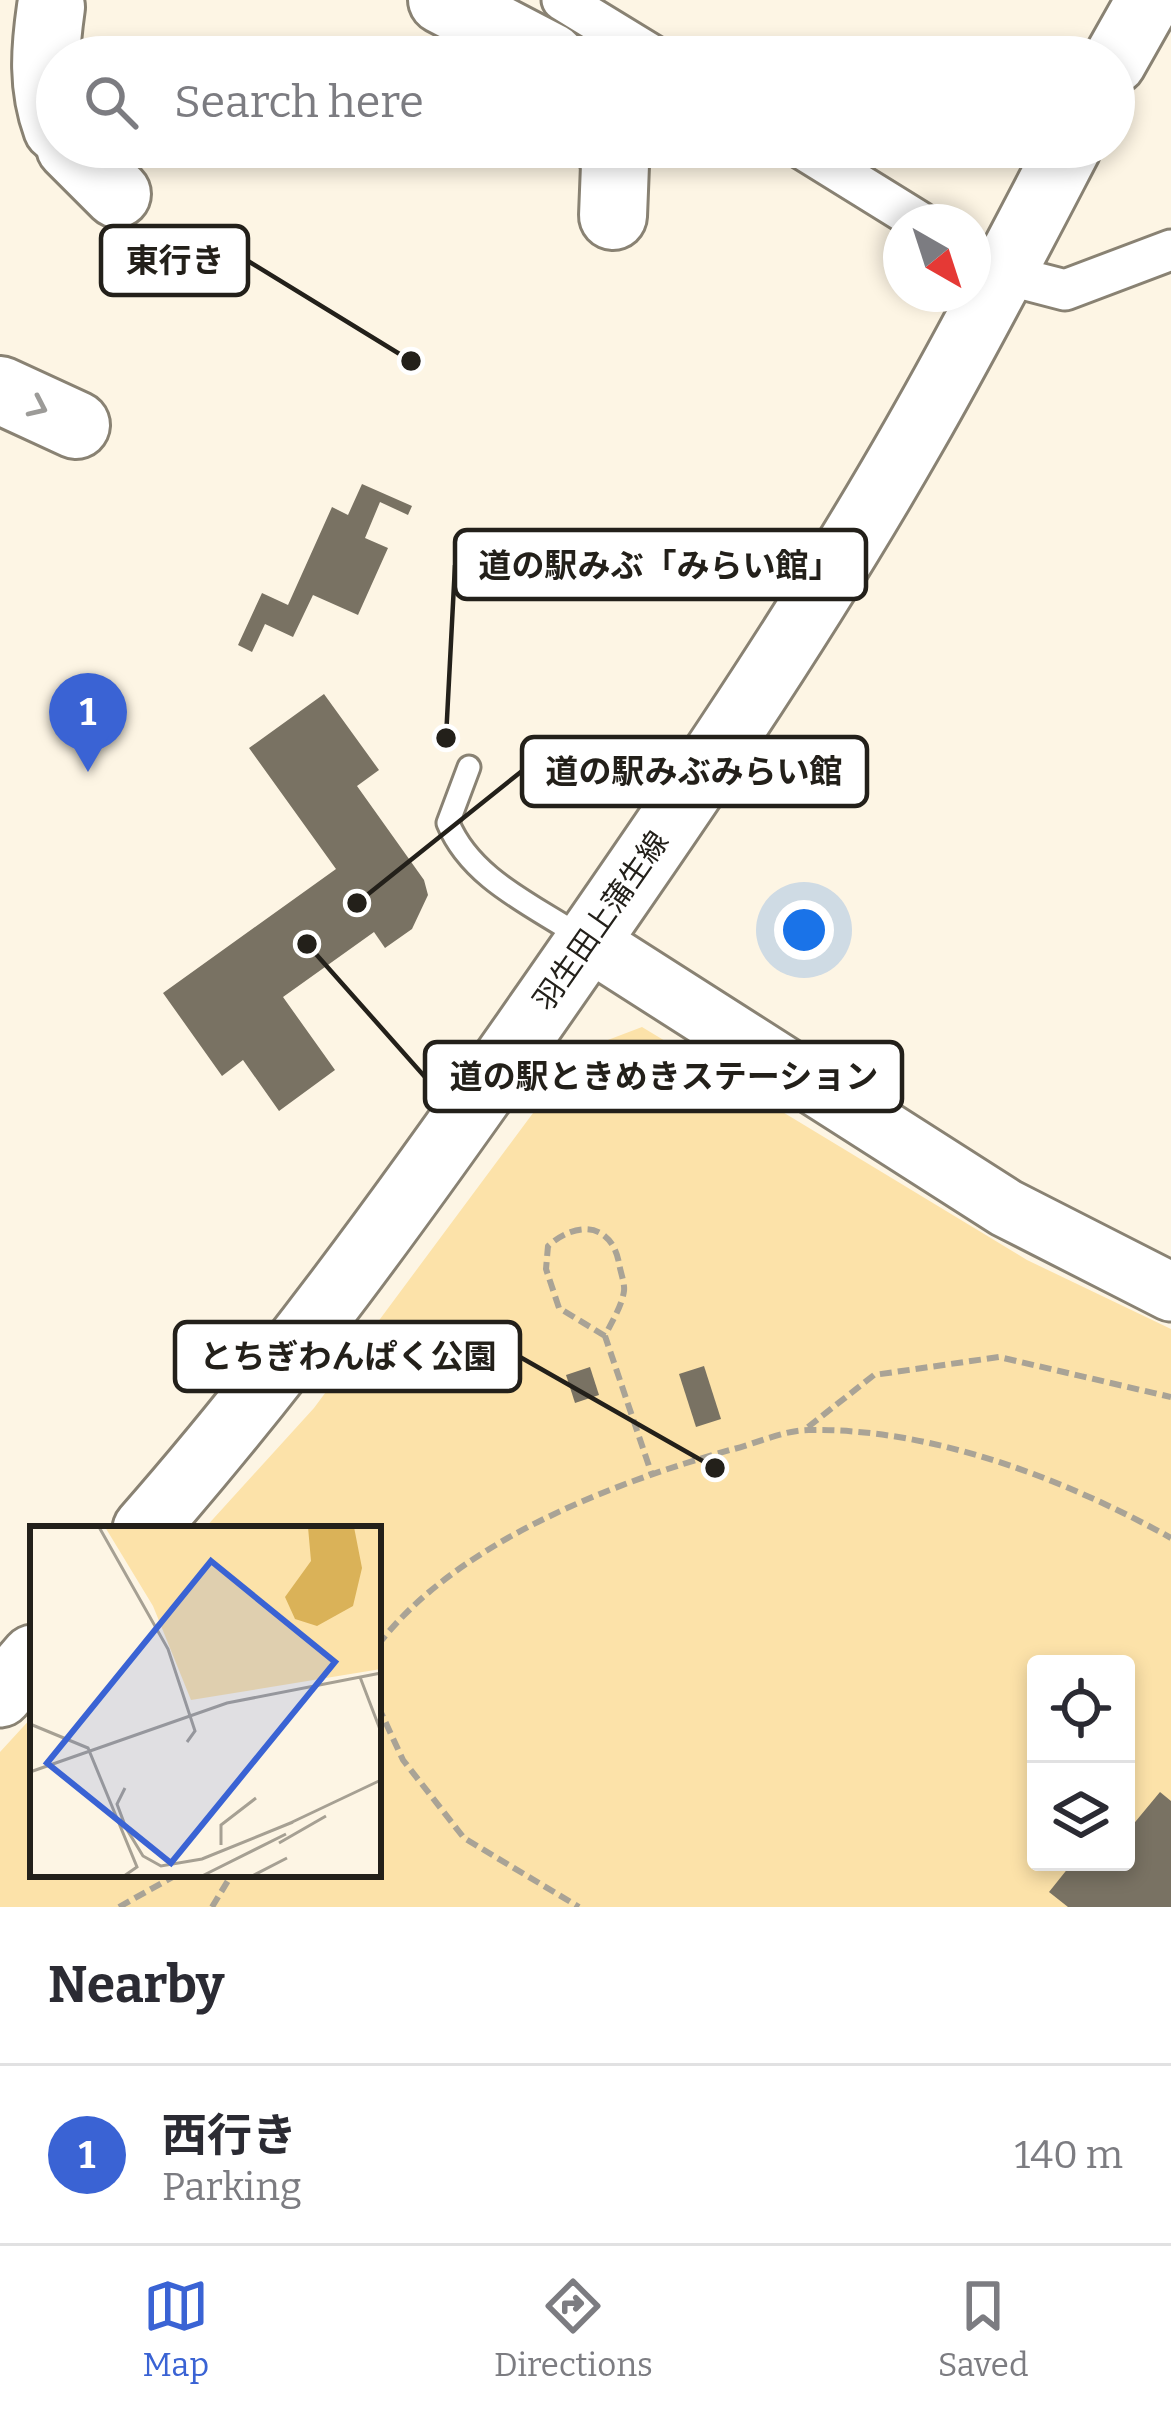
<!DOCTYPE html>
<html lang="en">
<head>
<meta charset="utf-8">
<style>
  :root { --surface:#fff; --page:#f7f7f7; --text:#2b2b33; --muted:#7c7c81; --line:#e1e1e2; --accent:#3a63d4 }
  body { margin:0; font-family:Bitter,"Noto Sans JP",serif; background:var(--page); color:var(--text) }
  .controls { position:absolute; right:36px; bottom:36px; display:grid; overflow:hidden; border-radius:12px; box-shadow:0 6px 18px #0003 }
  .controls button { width:108px; height:108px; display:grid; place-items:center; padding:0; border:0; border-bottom:3px solid var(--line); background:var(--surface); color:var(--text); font:60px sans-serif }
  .compass { position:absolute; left:883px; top:204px; width:108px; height:108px; border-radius:50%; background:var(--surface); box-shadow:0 6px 18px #0003; rotate:141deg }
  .you { position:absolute; left:804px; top:930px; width:42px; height:42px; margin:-30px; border:9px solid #fff; border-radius:50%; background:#1a73e8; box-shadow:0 0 0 18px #1a73e833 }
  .badge { display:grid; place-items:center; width:78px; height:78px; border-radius:50%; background:var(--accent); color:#fff; font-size:39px; font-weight:700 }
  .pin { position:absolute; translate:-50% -99px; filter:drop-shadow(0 3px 6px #0008) }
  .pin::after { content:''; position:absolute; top:63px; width:42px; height:36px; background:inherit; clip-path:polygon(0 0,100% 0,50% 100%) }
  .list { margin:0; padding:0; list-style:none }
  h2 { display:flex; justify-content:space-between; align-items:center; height:156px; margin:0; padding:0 48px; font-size:51px }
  h2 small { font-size:39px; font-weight:400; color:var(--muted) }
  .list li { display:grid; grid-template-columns:78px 1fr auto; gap:36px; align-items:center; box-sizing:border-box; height:180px; padding:0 48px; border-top:3px solid var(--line) }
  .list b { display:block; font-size:45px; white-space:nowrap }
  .list p { margin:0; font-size:39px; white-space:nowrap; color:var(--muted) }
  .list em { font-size:39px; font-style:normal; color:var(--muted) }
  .icon { flex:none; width:66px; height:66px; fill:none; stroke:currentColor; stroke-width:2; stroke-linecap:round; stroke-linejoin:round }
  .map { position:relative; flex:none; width:1171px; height:1907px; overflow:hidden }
  .search { position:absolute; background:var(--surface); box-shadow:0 6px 18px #0003; left:36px; right:36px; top:36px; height:132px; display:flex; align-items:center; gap:30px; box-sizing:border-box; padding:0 42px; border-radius:66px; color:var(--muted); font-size:45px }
  .sheet { height:336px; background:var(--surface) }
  nav { display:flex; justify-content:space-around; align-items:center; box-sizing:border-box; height:168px; border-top:3px solid var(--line); background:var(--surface); font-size:33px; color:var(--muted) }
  nav a { display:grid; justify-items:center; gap:6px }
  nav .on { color:var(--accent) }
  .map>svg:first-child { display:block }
  .green { fill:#fce2a9; fill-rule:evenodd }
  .building { fill:#797263 }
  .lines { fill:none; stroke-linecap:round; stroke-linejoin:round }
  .lane-casing { stroke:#898273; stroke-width:27 }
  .street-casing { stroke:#898273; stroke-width:45 }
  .secondary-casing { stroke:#898273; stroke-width:63 }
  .primary-casing { stroke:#898273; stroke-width:69 }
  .highway-casing { stroke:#898273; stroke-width:72 }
  .path { stroke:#a9a396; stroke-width:6; stroke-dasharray:12 6; stroke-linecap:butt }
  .lane { stroke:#fff; stroke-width:21 }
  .street { stroke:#fff; stroke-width:39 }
  .secondary { stroke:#fff; stroke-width:57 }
  .primary { stroke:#fff; stroke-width:63 }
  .highway { stroke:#fff; stroke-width:66 }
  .oneway { stroke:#9c9b98 }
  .labels { text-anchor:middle; stroke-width:12; stroke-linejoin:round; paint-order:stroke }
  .street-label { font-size:30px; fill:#23201a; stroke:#fff }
  .inset-road { fill:none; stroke:#a6a093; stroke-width:3 }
  .view { fill:#3a63d4; fill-opacity:0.15; stroke:#3a63d4; stroke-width:6 }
  .inset-edge { fill:none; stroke:#23201a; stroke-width:6 }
  .leader { fill:none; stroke:#23201a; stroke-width:4.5 }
  .callout-dot { fill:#23201a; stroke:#fff; stroke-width:4.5 }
  .callout { fill:#fff; stroke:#23201a; stroke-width:4.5 }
  .callout-label { font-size:33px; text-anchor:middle; font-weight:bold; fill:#23201a }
</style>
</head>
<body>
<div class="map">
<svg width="1171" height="1907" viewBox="0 0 1171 1907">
  <rect width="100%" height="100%" fill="#fdf5e4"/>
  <path class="green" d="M642 1027 1027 1260 1171 1329V1907H0V1752L33 1716V1874H378V1529H204L314 1408 579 1051ZM1036 1664H1126V1862H1036Z"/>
  <g class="building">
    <path d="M362 484 412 506 408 515 380 502 365 538 388 548 358 615 313 595 293 637 265 624 252 652 238 645 262 593 288 605 332 507 348 515Z"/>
    <path d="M324 694 379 770 357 786 424 880 428 895 412 929 385 948 374 932 283 997 335 1070 279 1111 243 1060 222 1076 163 993 336 869 249 748Z"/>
    <path d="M704 1366 721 1419 696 1427 679 1374Z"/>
    <path d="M590 1367 599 1395 575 1403 566 1375Z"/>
    <path d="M1160 1792 1171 1801V1907H1068L1049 1892 1073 1862H1126V1833Z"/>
  </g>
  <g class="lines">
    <g class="lane-casing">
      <path id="lane" d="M469 767 448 823C471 879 533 905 581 937"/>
    </g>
    <g class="street-casing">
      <g id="street">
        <path d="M562 0 655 57"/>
        <path d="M799 147 920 222"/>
        <path d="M973 255 1003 274 1065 290 1171 250"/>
      </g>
    </g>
    <g class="secondary-casing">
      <path id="secondary" d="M588 941 1006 1208 1171 1292"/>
    </g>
    <g class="primary-casing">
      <g id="primary">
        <path d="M1114 62 1149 0"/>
        <path d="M145 1529C282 1373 405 1203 524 1033 660 838 797 641 915 434 969 340 1019 243 1069 147"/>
        <path d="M0 1695 33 1657"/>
      </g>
    </g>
    <g class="highway-casing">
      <g id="highway">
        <path d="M442 0 551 57"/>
        <path d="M51 7C45 49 42 87 57 128"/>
        <path d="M70 147 117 194"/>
        <path d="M610 147 615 165 613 216"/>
        <path d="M0 390 76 425"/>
      </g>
    </g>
    <g class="path">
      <path d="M605 1336 559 1308 546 1269 548 1246C576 1221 611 1222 619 1263 620 1271 625 1283 624 1291 622 1306 611 1323 605 1336L652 1475"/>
      <path d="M808 1427 874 1375 999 1357 1171 1397"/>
      <path d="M378 1645C456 1543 609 1484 730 1450 755 1444 784 1430 809 1430 932 1428 1065 1479 1171 1538"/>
      <path d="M378 1706 403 1760 464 1838 579 1907"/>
      <path d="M119 1907 178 1874"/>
      <path d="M212 1907 232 1874"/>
    </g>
    <use href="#lane" class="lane"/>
    <use href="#street" class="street"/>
    <use href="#secondary" class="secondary"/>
    <use href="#primary" class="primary"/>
    <use href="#highway" class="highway"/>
  </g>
  <defs><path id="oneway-chevron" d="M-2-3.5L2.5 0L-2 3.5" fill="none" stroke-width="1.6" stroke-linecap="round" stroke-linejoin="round" transform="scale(3)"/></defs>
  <use class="oneway" href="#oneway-chevron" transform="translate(38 407) rotate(25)"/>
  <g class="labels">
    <g class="street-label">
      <text transform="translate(601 921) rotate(-55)" y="10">羽生田上蒲生線</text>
    </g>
  </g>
  <g transform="translate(30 1526)">
    <rect width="351" height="351" fill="#fdf5e4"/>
    <path d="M75 1H351V143L161 174 123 80Z" fill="#fce2a9"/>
    <path d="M278 1H324L332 42 323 80 287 100 265 93 255 71 281 35Z" fill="#dab258"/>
    <path class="inset-road" d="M69 1 138 123 165 205 157 216M330 151 351 206M0 198 58 222 107 341 94 350M0 246 197 177 351 147M95 262 87 278 96 302 113 330 131 340 172 333 263 296M256 299 351 254M249 317 296 290M191 319V299L226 272M172 350 256 308M222 350 257 332"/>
    <path class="view" d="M181 35 305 136 141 337 17 237Z"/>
    <rect width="351" height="351" class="inset-edge"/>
  </g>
  <path class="leader" d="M411 361L248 261M446 738L455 565M357 903L522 771M307 944L425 1077M715 1468L520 1357"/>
  <g class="callout-dot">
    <circle cx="411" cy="361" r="12"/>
    <circle cx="446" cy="738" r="12"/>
    <circle cx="357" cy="903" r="12"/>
    <circle cx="307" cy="944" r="12"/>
    <circle cx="715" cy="1468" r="12"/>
  </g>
  <g class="callout">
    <rect x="101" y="226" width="147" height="69" rx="12"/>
    <rect x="455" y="530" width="411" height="69" rx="12"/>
    <rect x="522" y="737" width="345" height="69" rx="12"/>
    <rect x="425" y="1042" width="477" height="69" rx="12"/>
    <rect x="175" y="1322" width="345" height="69" rx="12"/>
  </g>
  <g class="callout-label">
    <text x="175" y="272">東行き</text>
    <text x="660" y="577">道の駅みぶ「みらい館」</text>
    <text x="694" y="783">道の駅みぶみらい館</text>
    <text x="664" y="1088">道の駅ときめきステーション</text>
    <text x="348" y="1368">とちぎわんぱく公園</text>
  </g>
</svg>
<div class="controls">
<button><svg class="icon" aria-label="locate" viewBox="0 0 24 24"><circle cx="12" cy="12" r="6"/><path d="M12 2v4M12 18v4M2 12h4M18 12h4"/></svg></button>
<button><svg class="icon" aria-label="layers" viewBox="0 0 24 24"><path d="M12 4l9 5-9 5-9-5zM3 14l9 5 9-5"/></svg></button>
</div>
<svg class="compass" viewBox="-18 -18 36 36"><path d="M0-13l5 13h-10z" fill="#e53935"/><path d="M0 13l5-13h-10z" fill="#7c7c81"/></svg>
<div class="you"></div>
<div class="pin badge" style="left:88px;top:772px">1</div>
<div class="search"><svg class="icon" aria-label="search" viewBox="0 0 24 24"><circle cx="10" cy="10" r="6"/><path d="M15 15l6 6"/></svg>Search here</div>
</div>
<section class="sheet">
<h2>Nearby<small></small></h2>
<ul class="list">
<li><span class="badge">1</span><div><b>西行き</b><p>Parking</p></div><em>140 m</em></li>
</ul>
</section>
<nav>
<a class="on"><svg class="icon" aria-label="map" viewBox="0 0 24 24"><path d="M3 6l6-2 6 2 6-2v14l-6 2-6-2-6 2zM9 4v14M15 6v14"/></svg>Map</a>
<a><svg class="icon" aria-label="directions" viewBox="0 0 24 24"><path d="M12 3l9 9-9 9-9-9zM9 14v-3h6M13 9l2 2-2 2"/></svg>Directions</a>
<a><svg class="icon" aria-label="saved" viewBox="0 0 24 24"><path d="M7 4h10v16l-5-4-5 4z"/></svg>Saved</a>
</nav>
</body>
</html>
